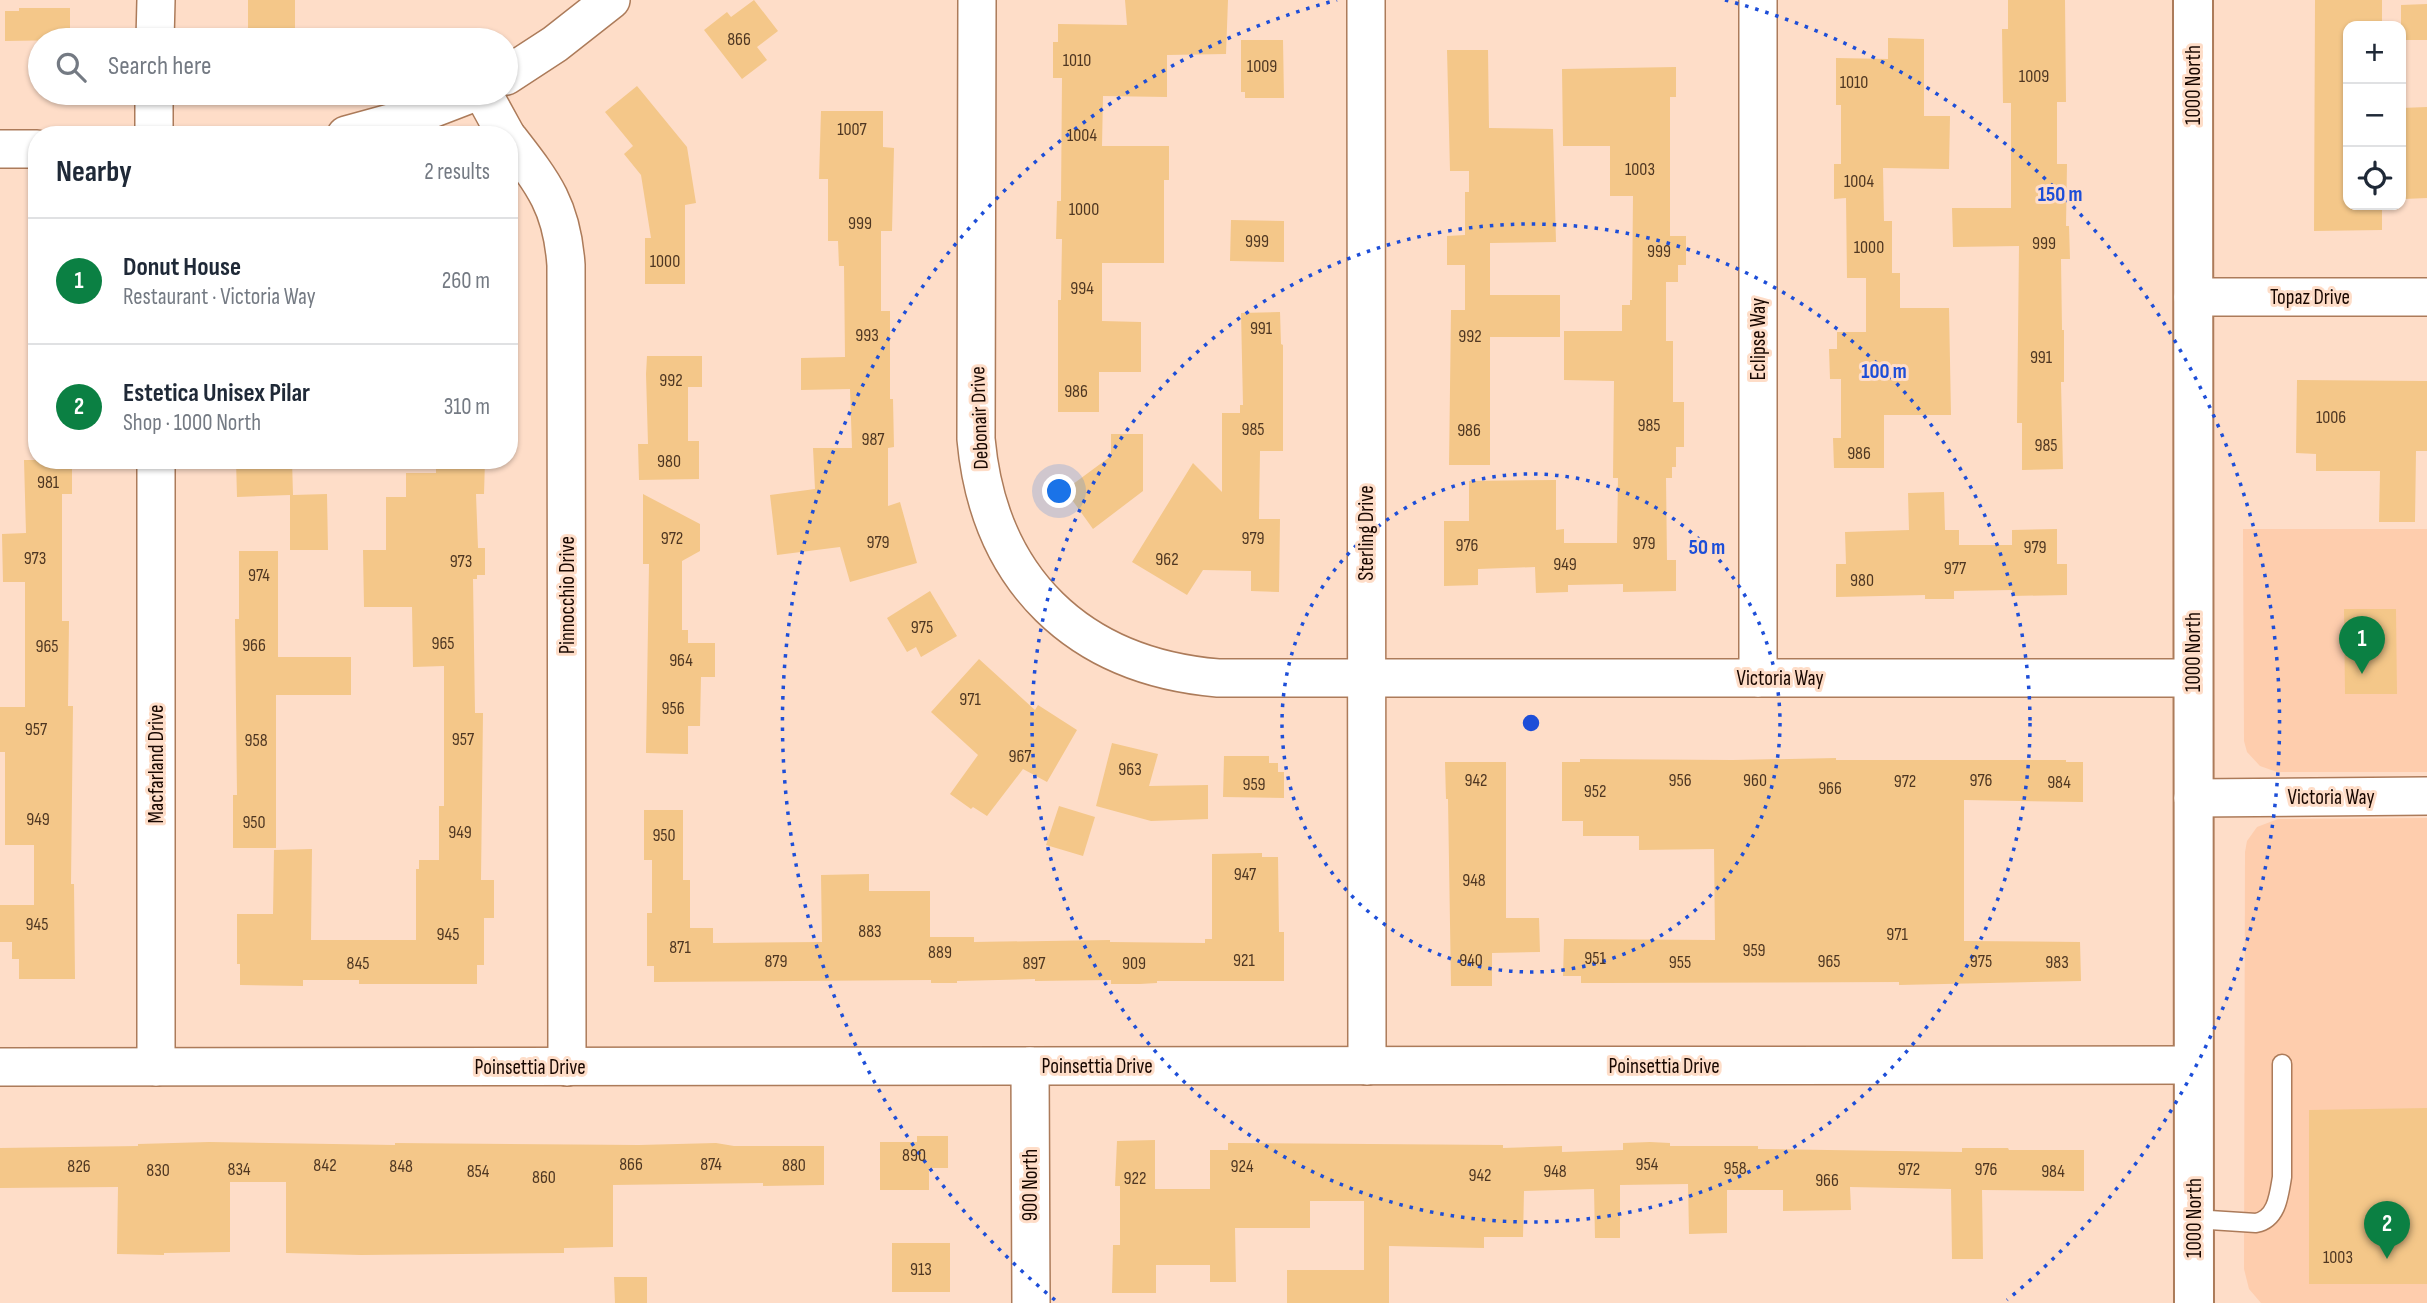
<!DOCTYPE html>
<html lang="en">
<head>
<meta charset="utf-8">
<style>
  :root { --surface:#fff; --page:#f2f2f3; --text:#1f2937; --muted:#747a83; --line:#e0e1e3; --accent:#0b8043 }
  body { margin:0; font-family:"Sofia Sans Condensed",sans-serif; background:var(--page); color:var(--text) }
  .controls { position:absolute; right:21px; top:21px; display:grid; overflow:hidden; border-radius:14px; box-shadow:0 2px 5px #0004 }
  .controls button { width:63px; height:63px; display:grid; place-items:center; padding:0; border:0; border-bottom:2px solid var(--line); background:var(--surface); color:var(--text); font:35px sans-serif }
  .you { position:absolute; left:1060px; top:492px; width:24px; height:24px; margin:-18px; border:5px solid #fff; border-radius:50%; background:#1a73e8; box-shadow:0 0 0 10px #1a73e833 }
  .badge { display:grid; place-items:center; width:46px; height:46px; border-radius:50%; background:var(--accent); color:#fff; font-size:23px; font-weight:700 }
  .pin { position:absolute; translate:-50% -58px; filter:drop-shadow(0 2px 4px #0008) }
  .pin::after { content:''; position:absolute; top:37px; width:24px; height:21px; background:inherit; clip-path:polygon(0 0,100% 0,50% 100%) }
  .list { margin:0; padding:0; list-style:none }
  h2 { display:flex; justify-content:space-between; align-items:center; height:91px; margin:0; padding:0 28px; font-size:30px }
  h2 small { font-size:23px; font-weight:400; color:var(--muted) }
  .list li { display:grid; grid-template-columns:46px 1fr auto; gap:21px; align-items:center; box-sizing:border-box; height:126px; padding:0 28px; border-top:2px solid var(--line) }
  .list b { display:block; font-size:26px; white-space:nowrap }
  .list p { margin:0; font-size:23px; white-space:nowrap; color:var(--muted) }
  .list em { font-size:23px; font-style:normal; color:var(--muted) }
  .icon { flex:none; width:38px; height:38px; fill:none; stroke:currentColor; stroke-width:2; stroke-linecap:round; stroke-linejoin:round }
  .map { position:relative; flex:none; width:2427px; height:1303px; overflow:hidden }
  .search { position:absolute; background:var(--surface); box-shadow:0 2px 5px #0004; left:28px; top:28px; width:490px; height:77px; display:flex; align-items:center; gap:18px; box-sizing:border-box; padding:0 24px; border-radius:38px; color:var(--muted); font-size:26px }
  .panel { position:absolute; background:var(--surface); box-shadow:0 2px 5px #0004; left:28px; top:126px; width:490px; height:343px; border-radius:28px }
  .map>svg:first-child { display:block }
  .built { fill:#fecdad }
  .building { fill:#f4c789 }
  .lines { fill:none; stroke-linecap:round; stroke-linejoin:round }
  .lane-casing { stroke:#ac7b5a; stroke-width:21 }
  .street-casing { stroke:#ac7b5a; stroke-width:40 }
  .secondary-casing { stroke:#ac7b5a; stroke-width:42 }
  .lane { stroke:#fff; stroke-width:18 }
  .street { stroke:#fff; stroke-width:37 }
  .secondary { stroke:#fff; stroke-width:38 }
  .ring { fill:none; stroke:#1d4ed8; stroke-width:3.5; stroke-dasharray:3.5 7 }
  .labels { text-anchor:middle; stroke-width:6; stroke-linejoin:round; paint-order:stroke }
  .number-label { font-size:18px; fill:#4f3722 }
  .street-label { font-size:21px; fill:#180700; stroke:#feddc8 }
  .centre { fill:#1d4ed8; stroke:#feddc8; stroke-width:3.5 }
  .ring-label { font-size:21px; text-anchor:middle; font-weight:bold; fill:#1d4ed8; stroke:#feddc8; stroke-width:6; stroke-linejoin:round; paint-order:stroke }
</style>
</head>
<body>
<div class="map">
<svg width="2427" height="1303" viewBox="0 0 2427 1303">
  <rect width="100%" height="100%" fill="#feddc8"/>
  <g class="built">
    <path d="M2243 529H2427V772H2277L2260 766 2247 752 2244 741Z"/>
    <path d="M2427 818V1303H2261L2249 1289 2244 1269 2245 852 2247 841 2257 827 2278 819Z"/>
  </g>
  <g class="building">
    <path d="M248 0H295V37L257 38V28L248 29Z"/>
    <path d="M754 0 778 31 757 47 767 60 742 79 704 30 727 12 731 17Z"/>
    <path d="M1125 0H1228L1226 54 1167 55V97L1103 96 1102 146H1169V180H1164V263H1102V321L1141 322V372H1099V412H1058V300H1061L1062 239H1056L1057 201H1061L1062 78H1053V42H1058V24L1127 25Z"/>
    <path d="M2008 0H2065L2066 102H2057V164H2067L2066 226H2069L2070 259H2061L2062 330H2064V382H2061L2063 469 2022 470V423H2017L2019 246 1953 247 1952 208H2011V103H2003L2002 29H2008Z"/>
    <path d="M2315 0H2382V26H2348V205H2382V230L2314 231Z"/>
    <path d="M2427 4V40H2401V5Z"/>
    <path d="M19 8H70V40L5 41V11H19Z"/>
    <path d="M1888 38 1924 39V116H1950L1949 169 1883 168 1884 221H1892V273H1900V308H1949L1951 415H1884V468H1834L1833 438H1841V379H1830L1829 349H1837V332H1866V278H1847L1846 198 1834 199V164H1841V105H1836V58L1888 59Z"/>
    <path d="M1241 40H1283L1284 98H1245V92H1241Z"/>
    <path d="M1447 50H1488L1489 128 1553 129 1556 242 1490 243V295H1560V337H1490V465H1449L1451 310H1465V265H1447V236L1465 235V192H1469V171H1450Z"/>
    <path d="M1676 67V97H1670V236H1686V265H1678V282H1666V341H1673V402H1684V447H1676V467H1672V478H1666L1667 560H1676V591L1623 592V584L1568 585V592L1536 593 1535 567 1478 569V585L1444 586V521H1469V481L1556 480V530L1564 529V543H1617L1618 478H1613L1614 381 1564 380V331H1622V305H1630V300H1632L1633 196H1610V146H1563L1562 69Z"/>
    <path d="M637 86 687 147 696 203 685 205V284H645V238H651L641 175 624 154 633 146 605 112Z"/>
    <path d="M2427 107V198L2404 199V190H2401V108Z"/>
    <path d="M821 111H883V147L894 148 892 231H881V311H890V399H893L894 447 888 448V506L900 502 917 563 850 582 840 547 777 555 770 495 815 489 813 448H852L850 389 801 390V358L845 357 844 266H839L838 241H828V179H819Z"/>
    <path d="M1231 220 1284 221V262L1230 261Z"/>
    <path d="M1280 312 1281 344 1283 345V451H1260L1259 519H1280L1279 592 1251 591V571L1203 570 1187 595 1132 562 1193 463 1222 492V413H1240V405H1243L1241 313Z"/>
    <path d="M647 356H702V387H688V441H699V479L639 480 638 444H648L646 374Z"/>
    <path d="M2297 380 2427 381V451H2416L2415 522H2379L2380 471H2316V454L2296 453Z"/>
    <path d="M1111 434H1143V491L1093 529 1065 490 1111 456Z"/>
    <path d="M24 460H72V494H62V621H69L68 706H73L71 884H74L75 979H19V959H12V942H0V905H34V845H5V752H0V707H25V582H3L2 534 26 533Z"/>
    <path d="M236 460H292L293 495 327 494 328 550H290V495L237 497Z"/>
    <path d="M436 460H485L484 494H476L478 548H485V575H477V579H473L475 713H483L481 880H494V918H484V965H477V984H359V980H303V986L240 985V964H237V914H273L274 850 312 849 311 940H416V869H419V860H439V806H444V666L413 667 412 607H364L363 550H386V497H406V473H436Z"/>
    <path d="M1944 492 1945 530H1959V545H2012V530L2057 529V564H2067V595L2012 596V590L1954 591V599H1925V595L1836 597V564H1846L1845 532 1909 530 1908 493Z"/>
    <path d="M643 494 700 524V551L682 561V630H688V643H715V677H701L700 726H688V754L646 753 649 564H643Z"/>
    <path d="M239 551H278V657H351V695H276V848H233V795H237L235 619H239Z"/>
    <path d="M930 591 957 636 921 657 916 647 907 652 887 618Z"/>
    <path d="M2344 609H2396L2397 694H2345Z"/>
    <path d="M979 659 1035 710 1038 705 1077 730 1047 782 1023 769 987 816 973 807 971 809 950 794 978 755 931 712Z"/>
    <path d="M1112 743 1158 754 1149 786 1208 785V819L1151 821 1096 806Z"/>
    <path d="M1224 756H1269V763H1278V772H1284V798L1223 797Z"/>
    <path d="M1836 758V760H2066V762H2083V802L1964 800V941L2080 942 2081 981 1899 985V982L1601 983H1581V976H1563L1564 939 1715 940 1714 849 1639 850V836H1583V821H1562V762H1580V759L1733 760Z"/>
    <path d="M1445 762H1506V918H1539L1540 952 1492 953V986H1451L1448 799H1446Z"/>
    <path d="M1059 806 1095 817 1083 856 1046 845Z"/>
    <path d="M644 810H683V880H690V928H713V943L822 942 821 875 869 874V891H930V937H974V942L1110 940V942L1205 943V939H1212V854L1262 853V857H1278L1279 932H1284V981H1157V983L1140 984H1111V980L1035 981V979L957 981V983H931V980L654 982V966H647V913H652V860H644Z"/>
    <path d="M2427 1108V1284H2309V1110Z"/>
    <path d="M917 1136H948V1168H929V1190H880V1142H917Z"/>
    <path d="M1155 1140V1189H1210V1150H1228V1143L1503 1145V1148L1562 1146V1152L1623 1150V1143L1650 1142 1670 1143V1146H1758V1149L1962 1152V1148H2008L2009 1150H2084V1191L1982 1190 1983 1259H1952L1951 1189 1850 1187 1851 1210 1783 1211V1190H1727V1233L1689 1234 1688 1184 1620 1185V1238H1595L1594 1189 1524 1191 1523 1237H1484V1248L1389 1246V1303H1287V1270H1364V1201H1310V1228H1235L1236 1282H1210V1265H1156V1293H1112L1113 1245H1120V1186H1115L1117 1141Z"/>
    <path d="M209 1142 395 1145V1143L639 1145 716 1143 734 1146H824V1185L763 1186V1183L613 1185V1247L564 1248V1253L361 1255 286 1253V1182H230V1252L164 1253V1255L117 1254 118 1187 0 1188V1148L138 1146V1144Z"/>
    <rect x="892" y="1243" width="58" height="49"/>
    <path d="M614 1277H647V1303H615Z"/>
  </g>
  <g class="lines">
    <g class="lane-casing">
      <path id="lane" d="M2194 1219 2256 1223C2277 1219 2279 1195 2282 1177V1064"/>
    </g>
    <g class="street-casing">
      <g id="street">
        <path d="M977 0 976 439C989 580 1078 666 1218 678H2193"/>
        <path d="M1366 0 1367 1066"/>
        <path d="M155 40 156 0"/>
        <path d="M506 76 555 44 611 0"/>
        <path d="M483 93 506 135"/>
        <path d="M154 135V93"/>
        <path d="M346 135 408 118 473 93"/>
        <path d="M509 139C544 184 562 207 566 265L567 1067"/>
        <path d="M0 149H37"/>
        <path d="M2193 297H2427"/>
        <path d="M156 460V1067"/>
        <path d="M1758 678V0"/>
        <path d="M2193 798 2427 796"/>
        <path d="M1030 1066 1031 1303"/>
        <path d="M0 1067 2193 1065"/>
      </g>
    </g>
    <g class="secondary-casing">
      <path id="secondary" d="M2193 0 2194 1303"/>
    </g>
    <use href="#lane" class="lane"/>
    <use href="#street" class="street"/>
    <use href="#secondary" class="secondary"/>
  </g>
  <g class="ring">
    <circle cx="1531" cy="723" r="249"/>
    <circle cx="1531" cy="723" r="499"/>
    <path d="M1055 1300A748 748 0 0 1 1337 0M1725 0A748 748 0 0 1 2007 1300"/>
  </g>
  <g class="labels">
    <g class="number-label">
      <text x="739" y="45">866</text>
      <text x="1077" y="66">1010</text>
      <text x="1262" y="72">1009</text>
      <text x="2034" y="82">1009</text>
      <text x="1854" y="88">1010</text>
      <text x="852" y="135">1007</text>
      <text x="1082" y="141">1004</text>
      <text x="1640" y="175">1003</text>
      <text x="1859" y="187">1004</text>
      <text x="1084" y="215">1000</text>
      <text x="860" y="229">999</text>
      <text x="1257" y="247">999</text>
      <text x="2044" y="249">999</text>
      <text x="1869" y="253">1000</text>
      <text x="1659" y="257">999</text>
      <text x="665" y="267">1000</text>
      <text x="1082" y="294">994</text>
      <text x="1261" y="334">991</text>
      <text x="867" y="341">993</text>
      <text x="1470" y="342">992</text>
      <text x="2041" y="363">991</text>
      <text x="671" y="386">992</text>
      <text x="1076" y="397">986</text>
      <text x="2331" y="423">1006</text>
      <text x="1649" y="431">985</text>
      <text x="1253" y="435">985</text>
      <text x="1469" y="436">986</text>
      <text x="873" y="445">987</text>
      <text x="2046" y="451">985</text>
      <text x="1859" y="459">986</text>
      <text x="669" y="467">980</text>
      <text x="48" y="488">981</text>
      <text x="672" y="544">972</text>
      <text x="1253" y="544">979</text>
      <text x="878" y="548">979</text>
      <text x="1644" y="549">979</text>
      <text x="1467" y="551">976</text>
      <text x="2035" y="553">979</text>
      <text x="35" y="564">973</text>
      <text x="1167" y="565">962</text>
      <text x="461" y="567">973</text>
      <text x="1565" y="570">949</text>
      <text x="1955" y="574">977</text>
      <text x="259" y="581">974</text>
      <text x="1862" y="586">980</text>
      <text x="922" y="633">975</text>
      <text x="443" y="649">965</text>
      <text x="254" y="651">966</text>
      <text x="47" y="652">965</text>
      <text x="681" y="666">964</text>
      <text x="970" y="705">971</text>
      <text x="673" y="714">956</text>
      <text x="36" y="735">957</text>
      <text x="463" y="745">957</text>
      <text x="256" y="746">958</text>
      <text x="1020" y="762">967</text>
      <text x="1130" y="775">963</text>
      <text x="1476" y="786">942</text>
      <text x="1680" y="786">956</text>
      <text x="1755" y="786">960</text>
      <text x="1981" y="786">976</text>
      <text x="1905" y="787">972</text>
      <text x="2059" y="788">984</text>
      <text x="1254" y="790">959</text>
      <text x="1830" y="794">966</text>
      <text x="1595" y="797">952</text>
      <text x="38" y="825">949</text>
      <text x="254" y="828">950</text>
      <text x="460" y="838">949</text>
      <text x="664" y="841">950</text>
      <text x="1245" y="880">947</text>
      <text x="1474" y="886">948</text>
      <text x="37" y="930">945</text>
      <text x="870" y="937">883</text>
      <text x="448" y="940">945</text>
      <text x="1897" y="940">971</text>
      <text x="680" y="953">871</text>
      <text x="1754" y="956">959</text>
      <text x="940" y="958">889</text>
      <text x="1595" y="964">951</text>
      <text x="1244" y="966">921</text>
      <text x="1471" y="966">940</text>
      <text x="776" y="967">879</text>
      <text x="1829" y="967">965</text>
      <text x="1981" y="967">975</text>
      <text x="1680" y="968">955</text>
      <text x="2057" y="968">983</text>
      <text x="358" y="969">845</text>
      <text x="1034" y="969">897</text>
      <text x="1134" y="969">909</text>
      <text x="914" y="1161">890</text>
      <text x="631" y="1170">866</text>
      <text x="711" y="1170">874</text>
      <text x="1647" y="1170">954</text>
      <text x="325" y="1171">842</text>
      <text x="794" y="1171">880</text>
      <text x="79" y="1172">826</text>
      <text x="401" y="1172">848</text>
      <text x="1242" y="1172">924</text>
      <text x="1735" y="1174">958</text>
      <text x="239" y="1175">834</text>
      <text x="1909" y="1175">972</text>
      <text x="1986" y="1175">976</text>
      <text x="158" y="1176">830</text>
      <text x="478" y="1177">854</text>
      <text x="1555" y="1177">948</text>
      <text x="2053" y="1177">984</text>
      <text x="1480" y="1181">942</text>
      <text x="544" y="1183">860</text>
      <text x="1135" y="1184">922</text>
      <text x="1827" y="1186">966</text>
      <text x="2338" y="1263">1003</text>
      <text x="921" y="1275">913</text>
    </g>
    <g class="street-label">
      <text transform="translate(2193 85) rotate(-90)" y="7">1000 North</text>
      <text x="2310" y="304">Topaz Drive</text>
      <text transform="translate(1758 339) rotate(-90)" y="7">Eclipse Way</text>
      <text transform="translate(979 418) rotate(-92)" y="7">Debonair Drive</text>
      <text transform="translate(1366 533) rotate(-90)" y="7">Sterling Drive</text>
      <text transform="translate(567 595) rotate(-90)" y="7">Pinnocchio Drive</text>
      <text transform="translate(2193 652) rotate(-90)" y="7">1000 North</text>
      <text x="1780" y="685">Victoria Way</text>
      <text transform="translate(156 764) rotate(-90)" y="7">Macfarland Drive</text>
      <text x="2331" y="804">Victoria Way</text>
      <text x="1097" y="1073">Poinsettia Drive</text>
      <text x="1664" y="1073">Poinsettia Drive</text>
      <text x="530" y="1074">Poinsettia Drive</text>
      <text transform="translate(1030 1185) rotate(-90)" y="7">900 North</text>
      <text transform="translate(2194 1218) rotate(-90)" y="7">1000 North</text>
    </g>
  </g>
  <circle cx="1531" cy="723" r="10" class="centre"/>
  <g class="ring-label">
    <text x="2060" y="201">150 m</text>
    <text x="1884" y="378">100 m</text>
    <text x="1707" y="554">50 m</text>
  </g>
</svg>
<div class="controls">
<button>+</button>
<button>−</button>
<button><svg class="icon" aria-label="locate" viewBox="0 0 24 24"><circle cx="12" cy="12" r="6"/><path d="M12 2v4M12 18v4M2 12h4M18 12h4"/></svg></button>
</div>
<div class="you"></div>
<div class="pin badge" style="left:2362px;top:674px">1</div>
<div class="pin badge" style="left:2387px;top:1259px">2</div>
<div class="search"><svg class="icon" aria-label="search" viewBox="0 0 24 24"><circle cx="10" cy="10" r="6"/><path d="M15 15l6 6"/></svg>Search here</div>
<section class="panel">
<h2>Nearby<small>2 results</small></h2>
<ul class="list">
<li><span class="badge">1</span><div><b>Donut House</b><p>Restaurant · Victoria Way</p></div><em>260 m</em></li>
<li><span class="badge">2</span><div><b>Estetica Unisex Pilar</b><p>Shop · 1000 North</p></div><em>310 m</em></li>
</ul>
</section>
</div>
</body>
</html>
